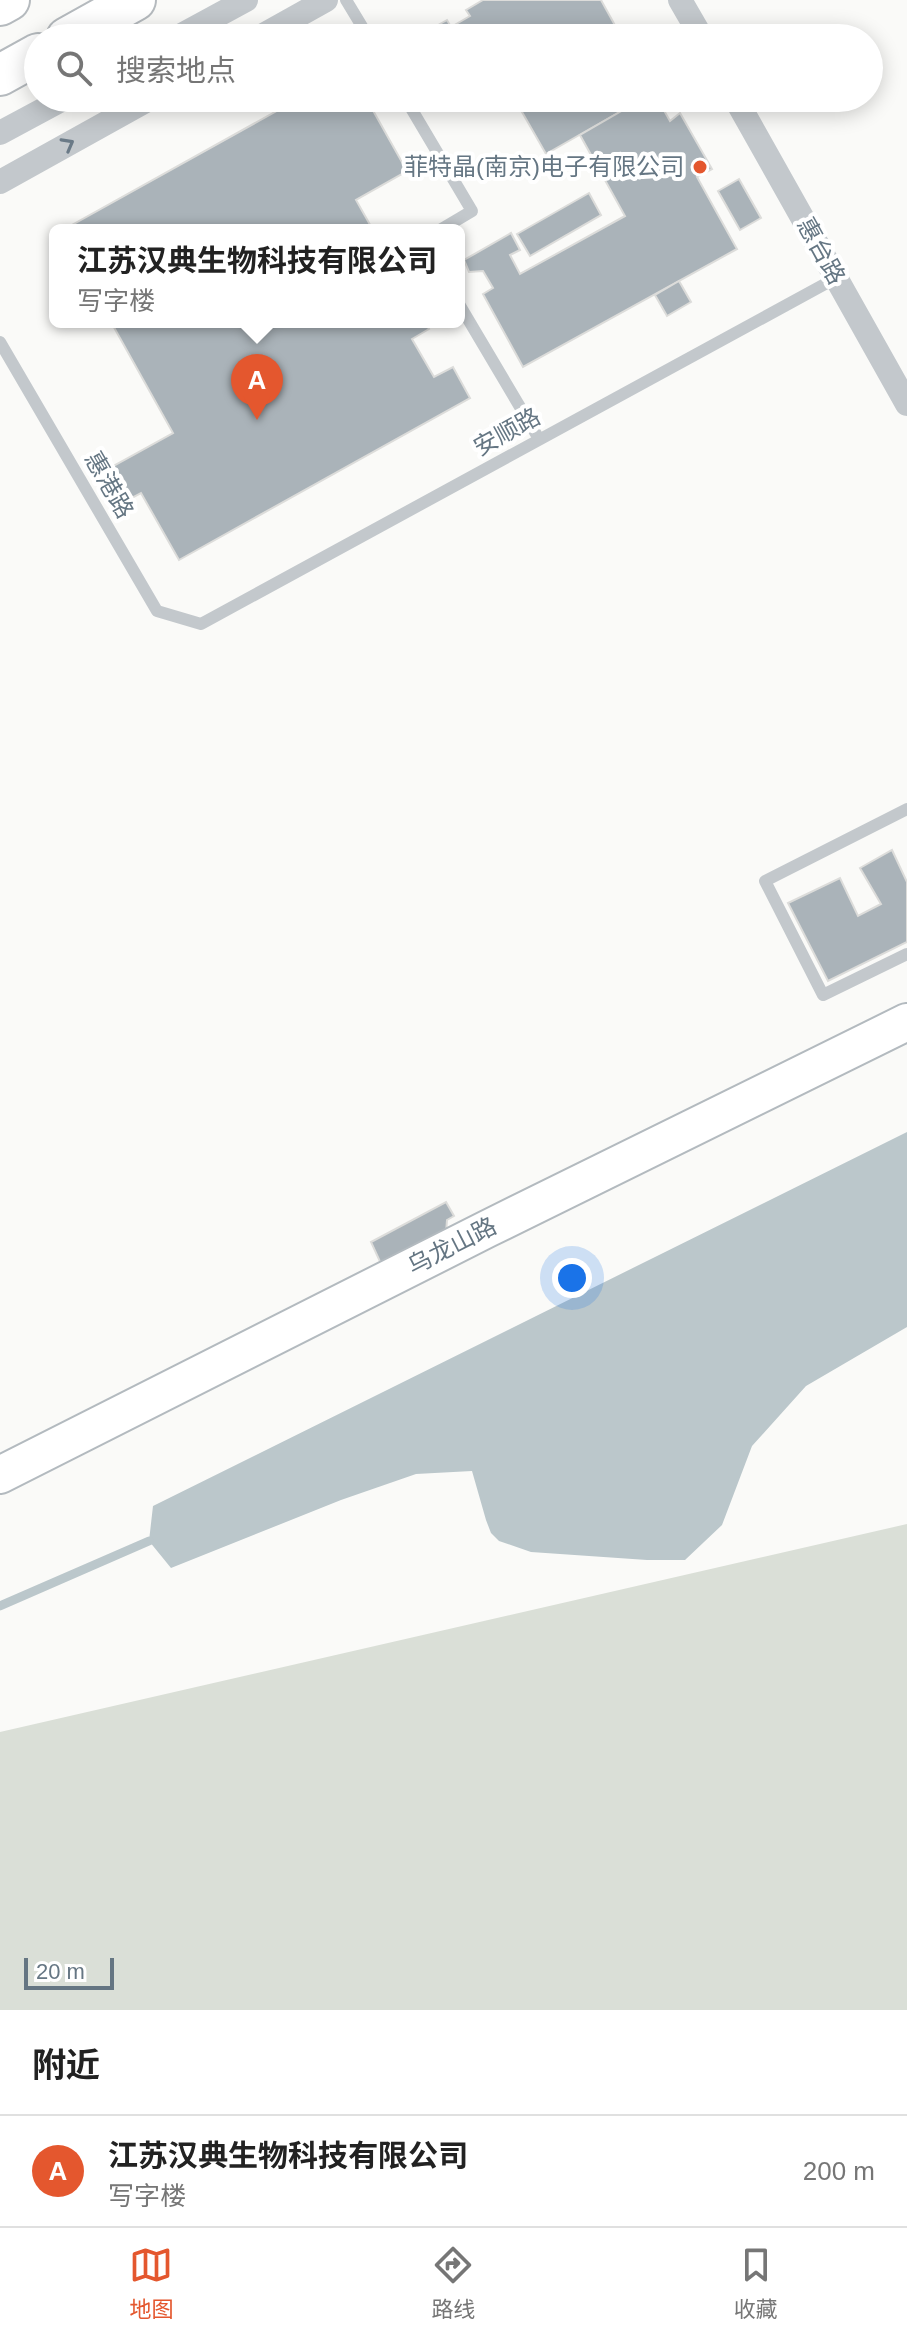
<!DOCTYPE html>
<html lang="zh">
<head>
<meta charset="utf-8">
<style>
  :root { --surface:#fff; --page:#f6f6f6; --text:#222; --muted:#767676; --line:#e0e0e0; --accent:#e4572e }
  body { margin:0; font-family:Helvetica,"Noto Sans SC",sans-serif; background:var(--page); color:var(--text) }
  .scale { position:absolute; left:24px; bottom:20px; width:90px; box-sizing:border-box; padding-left:8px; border:4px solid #657683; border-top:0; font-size:22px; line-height:28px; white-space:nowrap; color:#657683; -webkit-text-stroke:6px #fff; paint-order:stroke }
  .you { position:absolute; left:572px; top:1278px; width:28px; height:28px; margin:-20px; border:6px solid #fff; border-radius:50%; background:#1a73e8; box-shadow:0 0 0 12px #1a73e833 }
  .badge { display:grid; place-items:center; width:52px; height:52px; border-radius:50%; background:var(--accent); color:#fff; font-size:26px; font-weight:700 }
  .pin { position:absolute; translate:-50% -66px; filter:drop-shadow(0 2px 4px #0008) }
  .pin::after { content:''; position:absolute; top:42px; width:28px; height:24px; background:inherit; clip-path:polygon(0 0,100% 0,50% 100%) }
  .popup { position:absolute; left:49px; top:224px; width:416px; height:104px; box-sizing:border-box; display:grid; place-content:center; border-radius:12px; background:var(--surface); filter:drop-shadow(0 2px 6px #0005); font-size:26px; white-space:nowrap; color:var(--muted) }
  .popup b { font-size:30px; color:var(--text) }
  .popup::after { content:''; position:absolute; left:50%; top:100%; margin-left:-16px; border:16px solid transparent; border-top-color:var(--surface) }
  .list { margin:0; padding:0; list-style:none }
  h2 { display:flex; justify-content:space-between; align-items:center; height:104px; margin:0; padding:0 32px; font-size:34px }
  h2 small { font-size:26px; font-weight:400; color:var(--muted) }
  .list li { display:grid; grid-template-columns:52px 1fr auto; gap:24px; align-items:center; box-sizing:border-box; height:112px; padding:0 32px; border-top:2px solid var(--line) }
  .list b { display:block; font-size:30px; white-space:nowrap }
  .list p { margin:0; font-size:26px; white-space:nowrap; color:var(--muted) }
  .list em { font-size:26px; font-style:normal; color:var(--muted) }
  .icon { flex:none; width:44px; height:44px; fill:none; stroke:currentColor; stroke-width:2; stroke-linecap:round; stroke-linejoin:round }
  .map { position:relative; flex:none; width:907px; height:2010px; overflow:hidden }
  .search { position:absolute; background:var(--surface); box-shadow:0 4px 20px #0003; left:24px; right:24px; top:24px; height:88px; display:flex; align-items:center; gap:20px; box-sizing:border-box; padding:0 28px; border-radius:44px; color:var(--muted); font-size:30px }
  .sheet { height:216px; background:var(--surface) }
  nav { display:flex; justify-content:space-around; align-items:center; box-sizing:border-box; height:112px; border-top:2px solid var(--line); background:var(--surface); font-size:22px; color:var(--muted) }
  nav a { display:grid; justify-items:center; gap:4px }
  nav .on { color:var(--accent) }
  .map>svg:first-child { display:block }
  .green { fill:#dadfd7 }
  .water { fill:#bbc7cb }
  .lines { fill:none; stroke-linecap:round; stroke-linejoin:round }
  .stream { stroke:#bbc7cb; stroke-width:9 }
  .building { fill:#aab3b9; stroke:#dcdcda; stroke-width:2 }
  .secondary-casing { stroke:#b3babf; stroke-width:40 }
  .primary-casing { stroke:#b5babe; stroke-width:44 }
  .lane { stroke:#c3c8cc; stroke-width:12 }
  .street { stroke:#c3c8cc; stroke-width:24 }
  .secondary { stroke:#fff; stroke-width:36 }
  .primary { stroke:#fff; stroke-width:40 }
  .oneway { stroke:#6a7a87 }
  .poi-dot { fill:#e4572e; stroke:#fff; stroke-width:3 }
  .labels { text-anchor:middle; stroke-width:8; stroke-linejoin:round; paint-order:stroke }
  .poi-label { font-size:24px; fill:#657683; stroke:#fff; text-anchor:end }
  .street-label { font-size:24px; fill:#657683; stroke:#fff }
</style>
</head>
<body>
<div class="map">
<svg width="907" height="2010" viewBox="0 0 907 2010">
  <rect width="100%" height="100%" fill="#fafaf8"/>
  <path class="green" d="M907 1524V2010H0V1732Z"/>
  <path class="water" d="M907 1132V1327L806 1386 752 1446 722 1525 685 1560H647L531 1552 499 1541 491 1533 486 1520 472 1471 416 1474 341 1500 171 1568 149 1541 153 1506Z"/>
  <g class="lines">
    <path class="stream" d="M0 1606 149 1541"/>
  </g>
  <g class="building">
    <path d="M483 0H601L622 38H437L431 29 447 20 451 27 470 16 466 10Z"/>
    <path d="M300 98H366L407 171 356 200 373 230H63Z"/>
    <path d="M514 98H644L546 154Z"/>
    <path d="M644 98H657L670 121 680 113 712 169 697 177 737 249 523 367 483 294 493 288 483 271 469 272 464 260 511 233 520 250 510 255 520 274 625 216 580 135Z"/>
    <path d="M739 179 761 218 740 230 718 191Z"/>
    <path d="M589 193 601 215 530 256 517 234Z"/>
    <path d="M679 281 691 302 667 316 655 295Z"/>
    <path d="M111 322H425L429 329 412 339 434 377 453 367 470 398 179 560 141 493 128 500 110 468 173 433Z"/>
    <path d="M892 850 907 882V942L828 981 788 903 840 878 858 916 881 904 860 868Z"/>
    <path d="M446 1202 454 1216 447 1220 446 1233 382 1266 371 1242Z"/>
  </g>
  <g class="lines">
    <g class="secondary-casing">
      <path id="secondary" d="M0 1475 487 1229 907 1022"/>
    </g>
    <g class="primary-casing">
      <g id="primary">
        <path d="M0 5 9 0"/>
        <path d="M67 38 135 0"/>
        <path d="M0 75 38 54"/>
      </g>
    </g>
    <g class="lane">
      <path d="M346 0 369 38"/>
      <path d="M405 98 472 211 440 230"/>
      <path d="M459 304 539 439"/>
      <path d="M0 342 157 611 201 624 836 278"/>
      <path d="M907 809 765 881 823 995 907 954"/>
    </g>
    <g class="street">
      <path d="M680 0 702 38"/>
      <path d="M176 38 246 0"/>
      <path d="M258 38 326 0"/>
      <path d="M735 98 907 404"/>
      <path d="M0 133 65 98"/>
      <path d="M0 182 151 98"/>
    </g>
    <use href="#secondary" class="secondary"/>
    <use href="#primary" class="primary"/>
  </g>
  <defs><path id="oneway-chevron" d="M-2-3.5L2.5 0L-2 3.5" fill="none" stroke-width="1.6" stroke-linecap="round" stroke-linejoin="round" transform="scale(2)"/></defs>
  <use class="oneway" href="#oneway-chevron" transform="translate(68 144) rotate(-29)"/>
  <circle class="poi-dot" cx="700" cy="167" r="8"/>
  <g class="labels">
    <g class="poi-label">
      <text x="684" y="175">菲特晶(南京)电子有限公司</text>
    </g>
    <g class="street-label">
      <text transform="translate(821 251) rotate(61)" y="8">惠台路</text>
      <text transform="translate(507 432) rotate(-29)" y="8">安顺路</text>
      <text transform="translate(109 485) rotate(60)" y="8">惠港路</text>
      <text transform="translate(452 1246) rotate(-27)" y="8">乌龙山路</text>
    </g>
  </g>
</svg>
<div class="scale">20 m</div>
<div class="you"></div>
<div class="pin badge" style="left:257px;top:420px">A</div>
<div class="popup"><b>江苏汉典生物科技有限公司</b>写字楼</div>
<div class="search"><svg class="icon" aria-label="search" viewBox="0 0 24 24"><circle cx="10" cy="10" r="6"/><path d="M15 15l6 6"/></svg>搜索地点</div>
</div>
<section class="sheet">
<h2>附近<small></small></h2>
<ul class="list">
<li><span class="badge">A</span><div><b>江苏汉典生物科技有限公司</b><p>写字楼</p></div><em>200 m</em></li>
</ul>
</section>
<nav>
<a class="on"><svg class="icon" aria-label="map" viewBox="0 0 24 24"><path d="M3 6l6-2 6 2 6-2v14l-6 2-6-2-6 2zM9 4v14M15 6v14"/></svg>地图</a>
<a><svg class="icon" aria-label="directions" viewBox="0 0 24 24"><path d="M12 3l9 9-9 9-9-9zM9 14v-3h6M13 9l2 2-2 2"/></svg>路线</a>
<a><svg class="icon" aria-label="saved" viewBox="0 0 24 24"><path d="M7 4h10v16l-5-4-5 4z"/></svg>收藏</a>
</nav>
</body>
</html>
